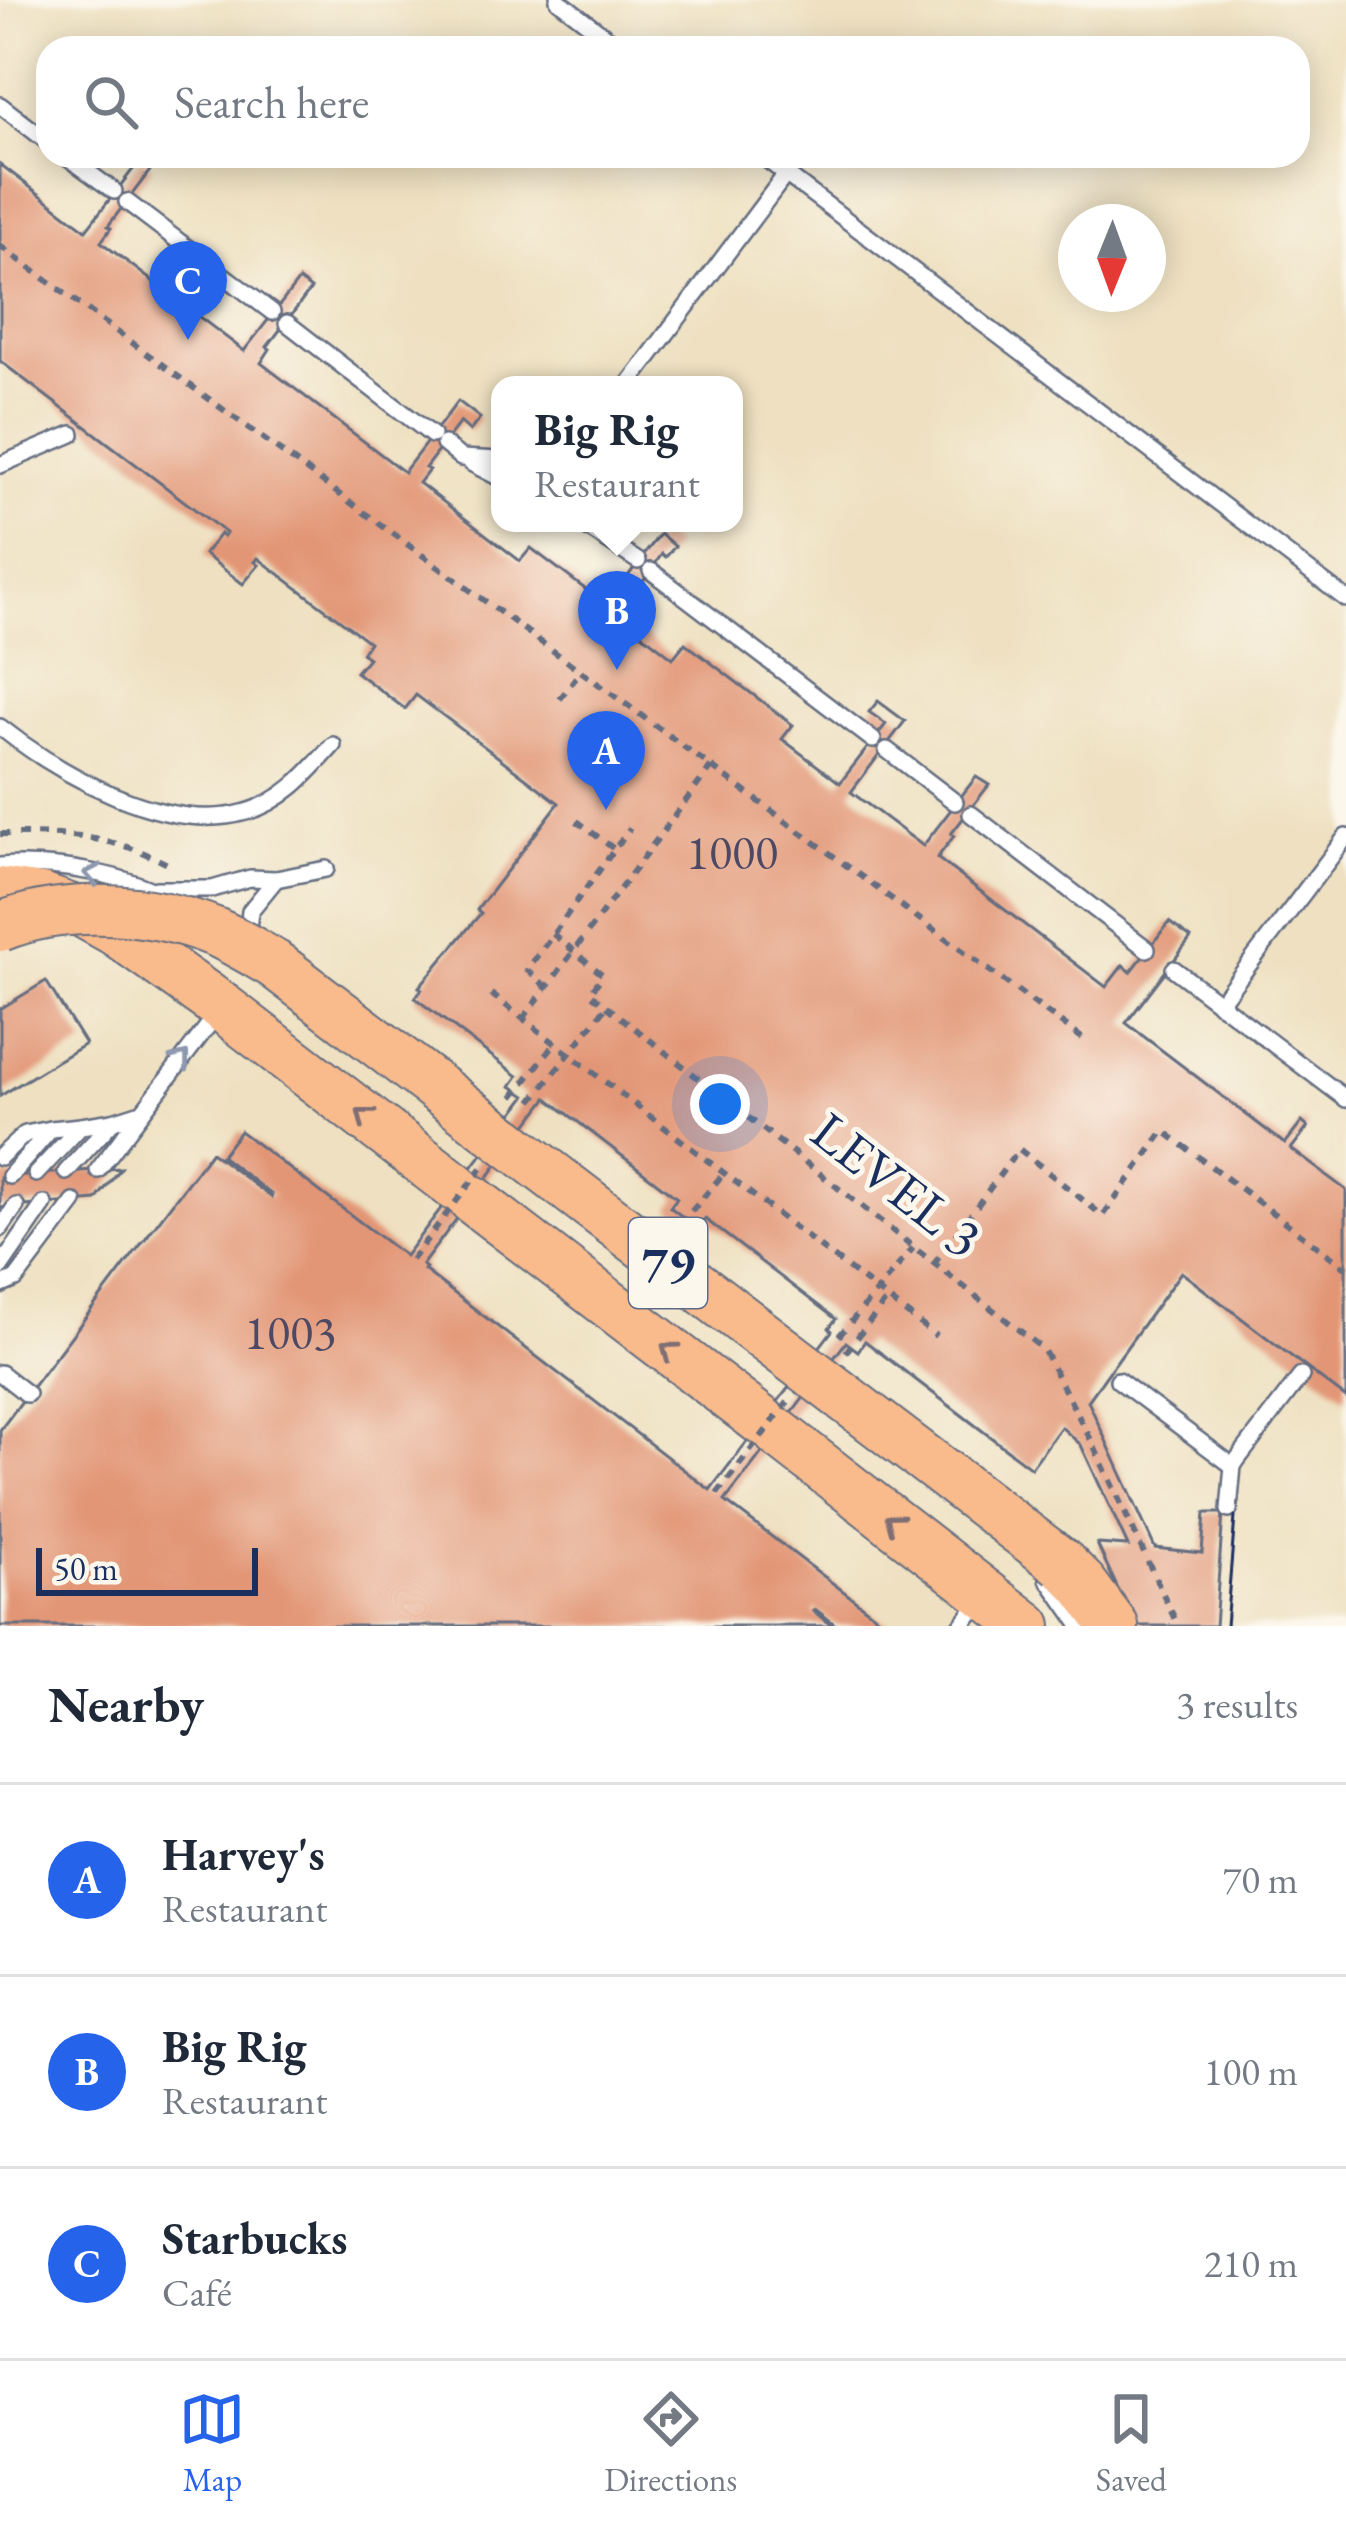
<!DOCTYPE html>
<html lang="en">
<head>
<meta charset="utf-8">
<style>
  :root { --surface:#fff; --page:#f6f6f7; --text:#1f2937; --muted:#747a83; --line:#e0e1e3; --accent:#2563eb }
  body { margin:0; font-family:"EB Garamond",serif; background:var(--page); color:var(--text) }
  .compass { position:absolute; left:1058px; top:204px; width:108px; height:108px; border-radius:50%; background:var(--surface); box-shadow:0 6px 30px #0003; rotate:181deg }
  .scale { position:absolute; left:36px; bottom:30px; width:222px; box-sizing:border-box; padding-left:12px; border:6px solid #1b2f5e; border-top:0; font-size:33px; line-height:42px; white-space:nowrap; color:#1b2f5e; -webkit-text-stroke:9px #fbf7ec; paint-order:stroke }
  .you { position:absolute; left:720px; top:1104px; width:42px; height:42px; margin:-30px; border:9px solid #fff; border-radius:50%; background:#1a73e8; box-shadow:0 0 0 18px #1a73e833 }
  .badge { display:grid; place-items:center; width:78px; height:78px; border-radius:50%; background:var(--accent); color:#fff; font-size:39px; font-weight:700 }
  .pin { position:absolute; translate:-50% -99px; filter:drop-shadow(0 3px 6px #0008) }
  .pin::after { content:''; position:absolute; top:63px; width:42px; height:36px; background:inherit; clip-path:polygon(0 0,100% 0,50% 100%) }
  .popup { position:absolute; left:491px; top:376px; width:252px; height:156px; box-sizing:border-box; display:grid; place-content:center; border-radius:24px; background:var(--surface); filter:drop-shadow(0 3px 9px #0005); font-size:39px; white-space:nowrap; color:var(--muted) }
  .popup b { font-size:45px; color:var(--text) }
  .popup::after { content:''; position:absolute; left:50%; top:100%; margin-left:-24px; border:24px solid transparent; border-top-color:var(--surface) }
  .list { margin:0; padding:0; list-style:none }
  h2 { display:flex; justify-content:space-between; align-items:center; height:156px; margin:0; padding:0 48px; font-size:51px }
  h2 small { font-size:39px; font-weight:400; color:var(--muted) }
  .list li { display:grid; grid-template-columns:78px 1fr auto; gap:36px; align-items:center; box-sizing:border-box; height:192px; padding:0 48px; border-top:3px solid var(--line) }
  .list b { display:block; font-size:45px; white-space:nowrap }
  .list p { margin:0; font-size:39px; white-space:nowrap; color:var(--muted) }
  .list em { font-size:39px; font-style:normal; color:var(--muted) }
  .icon { flex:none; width:66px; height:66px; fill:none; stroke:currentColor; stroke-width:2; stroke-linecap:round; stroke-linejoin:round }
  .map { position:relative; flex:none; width:1346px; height:1626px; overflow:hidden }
  .search { position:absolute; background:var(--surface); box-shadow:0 6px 30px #0003; left:36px; right:36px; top:36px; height:132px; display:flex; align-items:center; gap:30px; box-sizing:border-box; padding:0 42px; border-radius:36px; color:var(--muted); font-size:45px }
  .sheet { height:732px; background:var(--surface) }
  nav { display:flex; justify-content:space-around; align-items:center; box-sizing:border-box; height:168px; border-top:3px solid var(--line); background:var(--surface); font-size:33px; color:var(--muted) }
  nav a { display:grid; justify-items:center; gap:6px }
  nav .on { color:var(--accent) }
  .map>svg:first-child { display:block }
  .building { fill:#e29676; fill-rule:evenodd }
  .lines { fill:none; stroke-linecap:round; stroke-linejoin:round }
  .service-casing { stroke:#656d80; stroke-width:20 }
  .trunk-casing { stroke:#656d80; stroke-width:52 }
  .path { stroke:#656d80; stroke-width:6; stroke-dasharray:9 9; stroke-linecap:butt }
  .service { stroke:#fff; stroke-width:15 }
  .trunk { stroke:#fabb8c; stroke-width:48 }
  .tram { stroke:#1b2f5e; stroke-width:3 }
  .trunk-bridge-casing { stroke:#656d80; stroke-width:52; stroke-linecap:butt }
  .path-bridge { stroke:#656d80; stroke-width:6; stroke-dasharray:9 9; stroke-linecap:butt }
  .trunk-bridge { stroke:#fabb8c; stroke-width:48 }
  .oneway { stroke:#8d97ae }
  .oneway2 { stroke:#7f6e73 }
  .labels { text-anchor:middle; stroke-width:10; stroke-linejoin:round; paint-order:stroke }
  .number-label { font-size:48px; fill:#4d4964 }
  .shield { fill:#fbf7ec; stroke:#5e6b89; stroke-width:3 }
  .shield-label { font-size:51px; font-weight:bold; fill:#1b2f5e }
  .street-label { font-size:54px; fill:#1b2f5e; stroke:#fbf7ec }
</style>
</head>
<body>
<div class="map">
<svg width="1346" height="1626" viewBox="0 0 1346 1626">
  <rect width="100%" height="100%" fill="#fbf7ec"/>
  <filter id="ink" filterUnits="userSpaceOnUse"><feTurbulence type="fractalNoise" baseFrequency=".00833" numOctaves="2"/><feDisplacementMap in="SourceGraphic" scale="24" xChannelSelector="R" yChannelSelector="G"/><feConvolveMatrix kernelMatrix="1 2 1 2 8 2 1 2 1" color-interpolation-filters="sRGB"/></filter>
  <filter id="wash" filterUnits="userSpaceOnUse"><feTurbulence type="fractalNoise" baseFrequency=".004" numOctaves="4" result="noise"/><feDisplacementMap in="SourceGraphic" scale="48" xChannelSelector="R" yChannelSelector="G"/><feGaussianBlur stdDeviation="2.7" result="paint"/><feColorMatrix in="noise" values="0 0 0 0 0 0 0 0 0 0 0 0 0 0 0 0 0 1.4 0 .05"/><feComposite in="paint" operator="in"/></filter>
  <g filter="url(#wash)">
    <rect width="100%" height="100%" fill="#eee0c0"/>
    <g id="blocks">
      <g class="building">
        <path d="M141 159 152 168 108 226 111 228 101 242 244 351 299 280 311 289 267 347 270 349 261 363 404 472 458 401 480 418 470 431 460 422 425 468 429 470 419 483 520 561 531 548 606 605 660 534 675 546 666 557 662 554 619 616 673 658 685 643 793 725 782 739 840 783 886 724 869 712 878 701 905 721 851 792 923 846 976 777 989 785 951 834 954 836 937 858 1106 987 1123 965 1131 972 1169 922 1191 938 1126 1023 1285 1144 1302 1122 1308 1127 1291 1149 1346 1190V1398L1181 1272 1088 1401 1155 1548 1202 1553 1205 1513H1223L1215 1626H1135L1097 1544 1128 1546 1081 1445 1061 1427 1031 1468 865 1341 858 1351 846 1342 725 1501 889 1626H837L815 1609 813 1611 833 1626H0V1430L211 1152 271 1197 272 1195 221 1156 240 1131 405 1256 526 1096 511 1086 518 1076 415 998 422 989 419 987 481 913 477 910 559 803 416 695 405 709 356 672 368 658 362 653 369 642 258 558 255 562 259 565 243 584 204 554 220 534 223 537 226 533 0 361V164L86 230ZM547 1098 677 1198 670 1207 698 1229 705 1219 836 1319 829 1328 832 1331 710 1490 424 1270 426 1268 422 1265Z"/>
        <path d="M46 981 85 1044 0 1096V1009Z"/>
        <path d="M121 1168 96 1200 0 1208V1177Z"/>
      </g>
    </g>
  </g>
  <g filter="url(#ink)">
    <use href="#blocks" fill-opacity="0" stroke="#656d80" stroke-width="3"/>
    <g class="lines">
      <g class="service-casing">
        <g id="service">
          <path d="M558 0 620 48"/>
          <path d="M0 105 48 142"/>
          <path d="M66 156 114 191"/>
          <path d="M762 156 1346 599"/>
          <path d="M127 202 272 312"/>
          <path d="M177 300 203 261"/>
          <path d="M287 323 432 435"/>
          <path d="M628 385 786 174"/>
          <path d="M444 444 461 458 500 460"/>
          <path d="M471 463 500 478"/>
          <path d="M0 465 72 434"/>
          <path d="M580 523 638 561"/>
          <path d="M651 571 873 740"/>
          <path d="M0 727C61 775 166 835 246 812 283 802 308 773 333 745"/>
          <path d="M887 750 955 802"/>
          <path d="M971 814 1147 949"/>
          <path d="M0 866C49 862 130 873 171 901"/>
          <path d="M156 889H212L250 878 276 879 326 869"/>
          <path d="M247 938 250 911 276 879"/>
          <path d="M1174 969 1346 1099"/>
          <path d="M1219 1004 1346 837"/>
          <path d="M0 1157 25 1134 51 1129"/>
          <path d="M98 1170 217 1014"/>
          <path d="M66 1172 113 1121"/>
          <path d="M36 1174 81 1126 113 1121 138 1113"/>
          <path d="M10 1176 51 1129 81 1126"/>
          <path d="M0 1229 16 1206"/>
          <path d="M0 1268 44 1204"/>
          <path d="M0 1286 16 1279 74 1202"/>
          <path d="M0 1373 27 1394"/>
          <path d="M1118 1380 1233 1466"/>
          <path d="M1229 1510 1233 1466 1237 1460 1301 1376"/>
          <path d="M1048 1579 1081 1626"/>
          <path d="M961 1626 981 1600"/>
        </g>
      </g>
      <g class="trunk-casing">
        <g id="trunk">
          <path d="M0 892 41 898 81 912 115 931 222 1007 456 1187"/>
          <path d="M473 1200 762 1421"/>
          <path d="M778 1433 1027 1626"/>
          <path d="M1062 1563 1083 1584 1114 1626"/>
        </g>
      </g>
      <g class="path">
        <path d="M0 246 1086 1041"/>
        <path d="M560 699 581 670"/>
        <path d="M577 821 614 849"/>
        <path d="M0 834C64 834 113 834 171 866"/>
        <path d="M553 934 603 975 590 993 1043 1349 1092 1442 1178 1626"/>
        <path d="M547 987 527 970 630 828"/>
        <path d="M491 994 936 1336"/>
        <path d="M523 1019 711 767"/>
        <path d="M513 1097 555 1043"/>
        <path d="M532 1101 607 1006"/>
        <path d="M680 1225 723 1174"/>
        <path d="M934 1264 1019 1149 1103 1216 1164 1131 1346 1268"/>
        <path d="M839 1336 913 1248"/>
        <path d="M846 1352 888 1298"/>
      </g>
      <use href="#service" class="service"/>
      <use href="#trunk" class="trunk"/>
      <path class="tram" d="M1226 1626 1235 1517"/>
      <g class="trunk-bridge-casing">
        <path id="trunk-bridge" d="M0 927C65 901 150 906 215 932 236 941 255 953 274 964L1062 1563"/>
      </g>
      <g class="path-bridge">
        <path d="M411 1260 482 1168"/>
        <path d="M717 1494 788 1402"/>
      </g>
      <use href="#trunk-bridge" class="trunk-bridge"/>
    </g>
    <defs><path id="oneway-chevron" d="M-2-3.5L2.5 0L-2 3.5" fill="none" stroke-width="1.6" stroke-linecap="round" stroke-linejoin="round" transform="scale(3)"/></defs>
    <g class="oneway">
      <use href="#oneway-chevron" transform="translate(92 874) rotate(-169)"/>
      <use href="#oneway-chevron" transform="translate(182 1059) rotate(-52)"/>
    </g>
    <g class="oneway2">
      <use href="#oneway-chevron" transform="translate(364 1116) rotate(-142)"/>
      <use href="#oneway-chevron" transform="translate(669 1350) rotate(-143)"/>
      <use href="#oneway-chevron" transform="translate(893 1521) rotate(-143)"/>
    </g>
  </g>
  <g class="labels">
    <g class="number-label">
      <text x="732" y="869">1000</text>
      <text x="290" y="1349">1003</text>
    </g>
    <rect class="shield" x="629" y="1218" width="78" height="90" rx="9"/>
    <g class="shield-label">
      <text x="668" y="1281">79</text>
    </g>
    <g class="street-label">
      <text transform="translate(897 1184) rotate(38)" y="19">LEVEL 3</text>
    </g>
  </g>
</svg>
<svg class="compass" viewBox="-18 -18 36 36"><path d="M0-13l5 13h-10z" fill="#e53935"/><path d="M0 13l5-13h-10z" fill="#747a83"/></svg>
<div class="scale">50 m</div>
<div class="you"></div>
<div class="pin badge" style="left:606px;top:810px">A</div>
<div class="pin badge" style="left:617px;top:670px">B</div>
<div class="popup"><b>Big Rig</b>Restaurant</div>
<div class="pin badge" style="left:188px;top:340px">C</div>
<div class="search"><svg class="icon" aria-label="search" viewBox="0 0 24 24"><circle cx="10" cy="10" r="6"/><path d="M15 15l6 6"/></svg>Search here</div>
</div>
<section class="sheet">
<h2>Nearby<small>3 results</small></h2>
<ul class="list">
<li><span class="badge">A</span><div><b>Harvey's</b><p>Restaurant</p></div><em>70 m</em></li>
<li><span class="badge">B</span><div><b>Big Rig</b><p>Restaurant</p></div><em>100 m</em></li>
<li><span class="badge">C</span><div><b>Starbucks</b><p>Café</p></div><em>210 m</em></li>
</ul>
</section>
<nav>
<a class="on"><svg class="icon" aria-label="map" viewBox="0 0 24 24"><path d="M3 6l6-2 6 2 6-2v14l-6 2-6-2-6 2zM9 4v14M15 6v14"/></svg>Map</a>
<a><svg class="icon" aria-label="directions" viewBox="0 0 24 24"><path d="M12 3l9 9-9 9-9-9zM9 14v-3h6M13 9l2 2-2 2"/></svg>Directions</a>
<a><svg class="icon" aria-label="saved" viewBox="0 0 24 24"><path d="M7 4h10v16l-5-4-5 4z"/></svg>Saved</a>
</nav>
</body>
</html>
